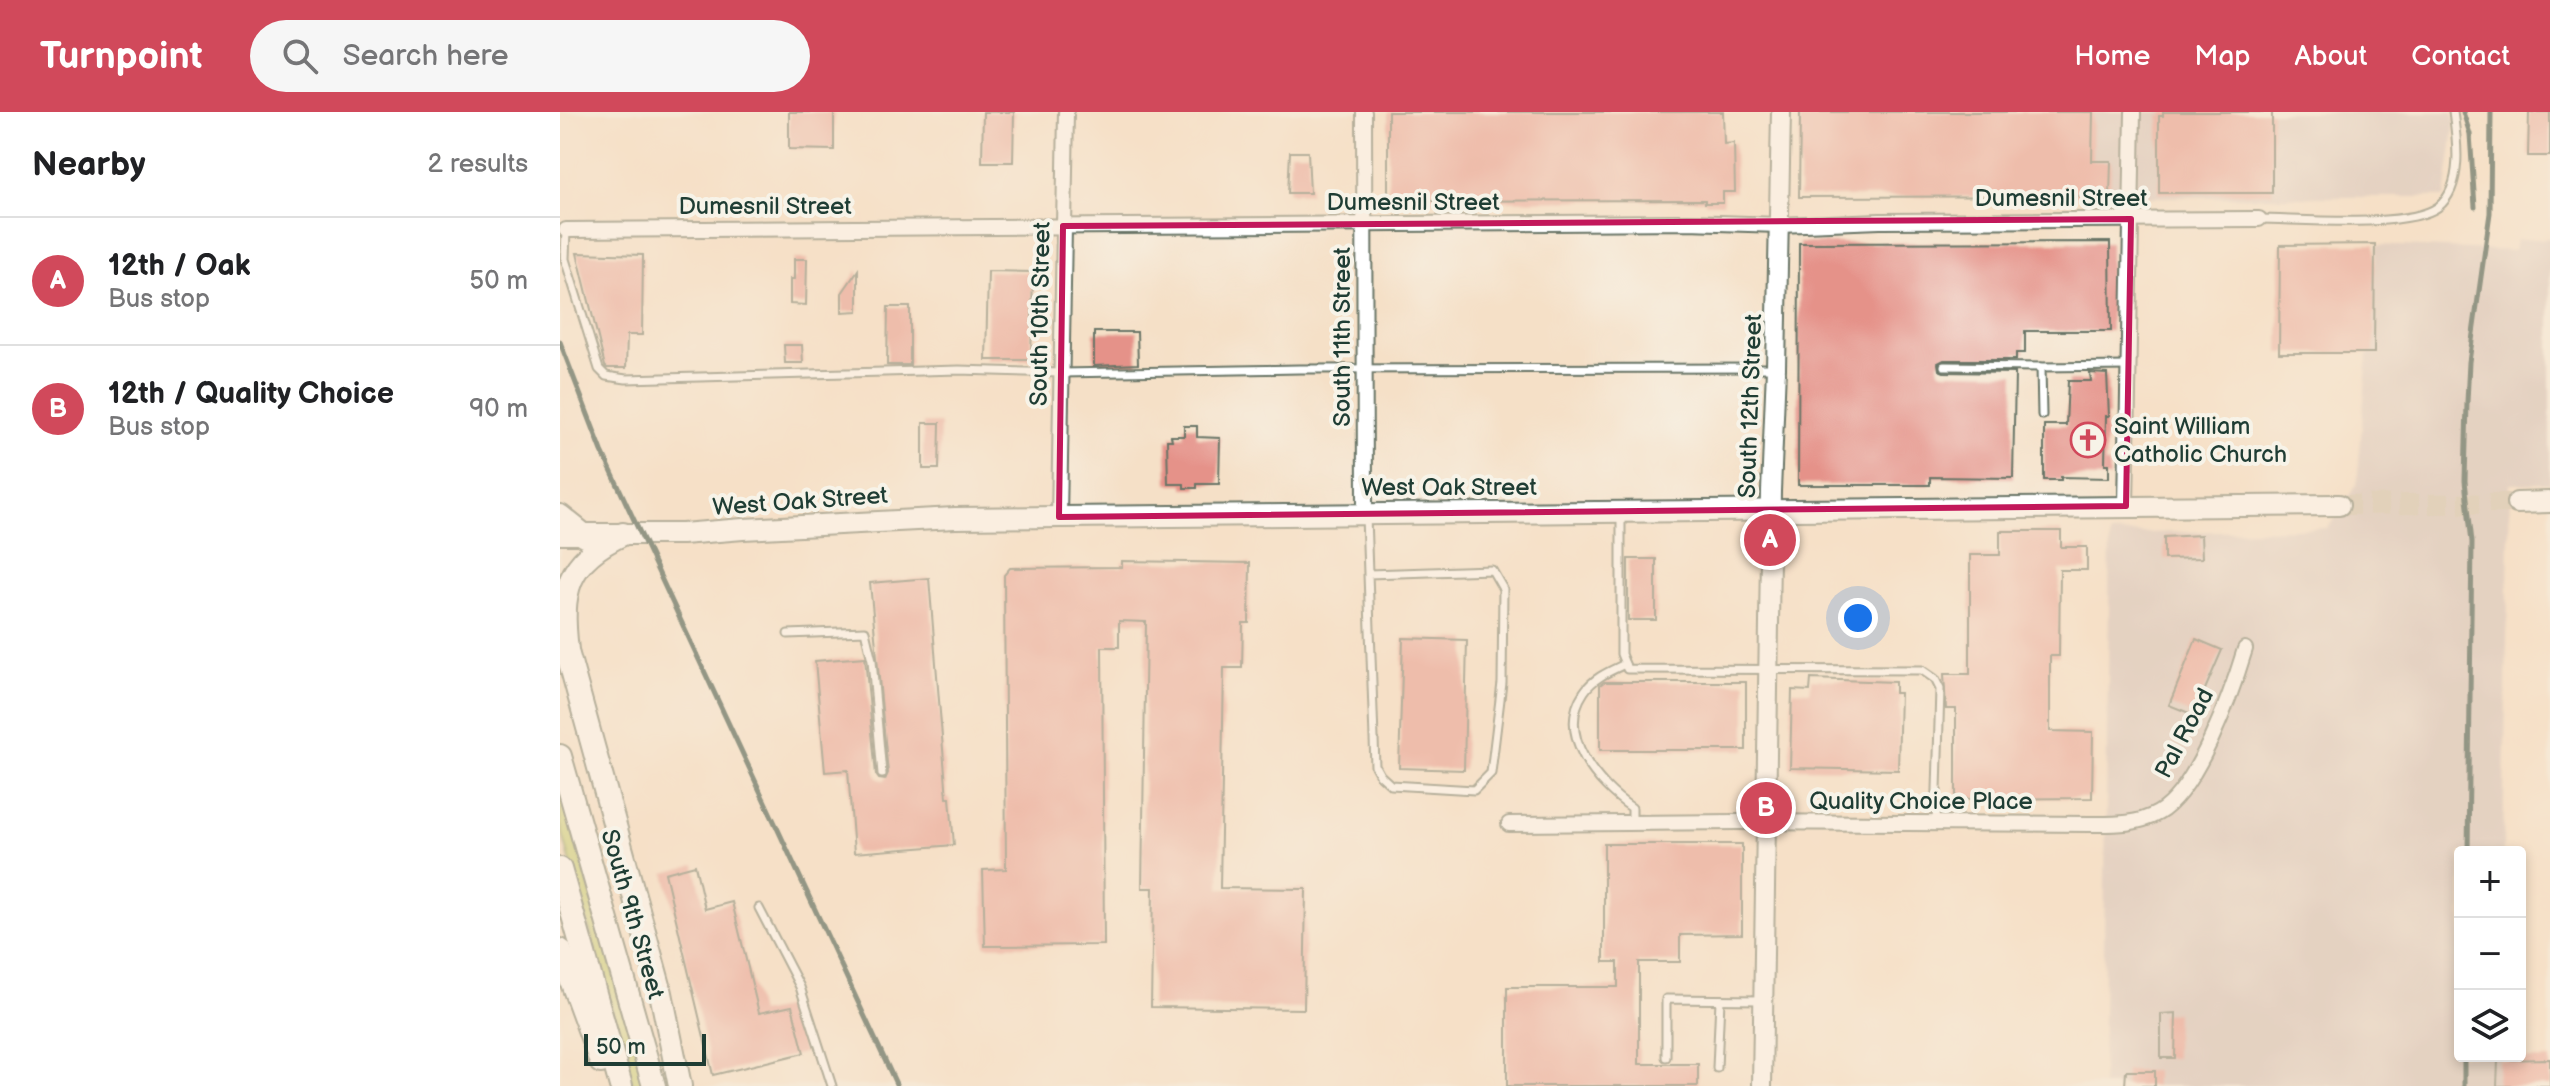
<!DOCTYPE html>
<html lang="en">
<head>
<meta charset="utf-8">
<style>
  :root { --surface:#fff; --page:#f6f6f6; --text:#202124; --muted:#757577; --line:#e0e0e0; --accent:#d1495b }
  body { margin:0; font-family:"Balsamiq Sans",sans-serif; background:var(--page); color:var(--text) }
  .controls { position:absolute; right:24px; bottom:24px; display:grid; overflow:hidden; border-radius:8px; box-shadow:0 4px 12px #0003 }
  .controls button { width:72px; height:72px; display:grid; place-items:center; padding:0; border:0; border-bottom:2px solid var(--line); background:var(--surface); color:var(--text); font:40px sans-serif }
  .scale { position:absolute; left:24px; bottom:20px; width:122px; box-sizing:border-box; padding-left:8px; border:4px solid #1f3d34; border-top:0; font-size:22px; line-height:28px; white-space:nowrap; color:#1f3d34; -webkit-text-stroke:6px #f7f3e8; paint-order:stroke }
  .you { position:absolute; left:1298px; top:506px; width:28px; height:28px; margin:-20px; border:6px solid #fff; border-radius:50%; background:#1a73e8; box-shadow:0 0 0 12px #1a73e833 }
  .badge { display:grid; place-items:center; width:52px; height:52px; border-radius:50%; background:var(--accent); color:#fff; font-size:26px; font-weight:700 }
  .pin { position:absolute; translate:-50% -50%; border:4px solid #fff; box-shadow:0 2px 8px #0006 }
  .list { margin:0; padding:0; list-style:none }
  h2 { display:flex; justify-content:space-between; align-items:center; height:104px; margin:0; padding:0 32px; font-size:34px }
  h2 small { font-size:26px; font-weight:400; color:var(--muted) }
  .list li { display:grid; grid-template-columns:52px 1fr auto; gap:24px; align-items:center; box-sizing:border-box; height:128px; padding:0 32px; border-top:2px solid var(--line) }
  .list b { display:block; font-size:30px; white-space:nowrap }
  .list p { margin:0; font-size:26px; white-space:nowrap; color:var(--muted) }
  .list em { font-size:26px; font-style:normal; color:var(--muted) }
  .icon { flex:none; width:44px; height:44px; fill:none; stroke:currentColor; stroke-width:2; stroke-linecap:round; stroke-linejoin:round }
  .map { position:relative; flex:none; width:1990px; height:974px; overflow:hidden }
  header { display:flex; align-items:center; gap:48px; box-sizing:border-box; height:112px; padding:0 40px; background:var(--accent); color:#fff }
  header strong { font-size:38px }
  nav { display:flex; gap:44px; margin-inline-start:auto; font-size:28px }
  .search { width:560px; height:72px; background:var(--page); display:flex; align-items:center; gap:20px; box-sizing:border-box; padding:0 28px; border-radius:44px; color:var(--muted); font-size:30px }
  main { display:flex }
  aside { flex:1; background:var(--surface) }
  .map>svg:first-child { display:block }
  .industrial { fill:#cfc0bb }
  .green { fill:#c3cf71; stroke:#718652; stroke-width:2 }
  .building { fill:#e59289 }
  .lines { fill:none; stroke-linecap:round; stroke-linejoin:round }
  .secondary-tunnel { stroke:#cabfaa; stroke-width:20; stroke-dasharray:20 10; stroke-linecap:butt }
  .service-casing { stroke:#6a7667; stroke-width:11 }
  .minor-casing { stroke:#6a7667; stroke-width:18 }
  .tertiary-casing { stroke:#6a7667; stroke-width:22 }
  .secondary-casing { stroke:#6a7667; stroke-width:24 }
  .primary-casing { stroke:#6a7667; stroke-width:26 }
  .service { stroke:#fff; stroke-width:7 }
  .minor { stroke:#fff; stroke-width:14 }
  .tertiary { stroke:#fff; stroke-width:18 }
  .secondary { stroke:#fff; stroke-width:20 }
  .primary { stroke:#fff; stroke-width:22 }
  .rail { stroke:#1f3d34; stroke-width:5 }
  .marked { fill:none; stroke:#c2185b; stroke-width:6; stroke-linejoin:round }
  .labels { text-anchor:middle; stroke-width:8; stroke-linejoin:round; paint-order:stroke }
  .street-label { font-size:24px; fill:#1f3d34; stroke:#f7f3e8 }
  .poi-label { font-size:24px; fill:#1f3d34; stroke:#f7f3e8; text-anchor:start }
</style>
</head>
<body>
<header>
<strong>Turnpoint</strong>
<div class="search"><svg class="icon" aria-label="search" viewBox="0 0 24 24"><circle cx="10" cy="10" r="6"/><path d="M15 15l6 6"/></svg>Search here</div>
<nav><a>Home</a><a>Map</a><a>About</a><a>Contact</a></nav>
</header>
<main>
<aside>
<h2>Nearby<small>2 results</small></h2>
<ul class="list">
<li><span class="badge">A</span><div><b>12th / Oak</b><p>Bus stop</p></div><em>50 m</em></li>
<li><span class="badge">B</span><div><b>12th / Quality Choice</b><p>Bus stop</p></div><em>90 m</em></li>
</ul>
</aside>
<div class="map">
<svg width="1990" height="974" viewBox="0 0 1990 974">
  <rect width="100%" height="100%" fill="#f7f3e8"/>
  <filter id="ink" filterUnits="userSpaceOnUse"><feTurbulence type="fractalNoise" baseFrequency=".0125" numOctaves="2"/><feDisplacementMap in="SourceGraphic" scale="16" xChannelSelector="R" yChannelSelector="G"/><feConvolveMatrix kernelMatrix="1 2 1 2 8 2 1 2 1" color-interpolation-filters="sRGB"/></filter>
  <filter id="wash" filterUnits="userSpaceOnUse"><feTurbulence type="fractalNoise" baseFrequency=".006" numOctaves="4" result="noise"/><feDisplacementMap in="SourceGraphic" scale="32" xChannelSelector="R" yChannelSelector="G"/><feGaussianBlur stdDeviation="1.8" result="paint"/><feColorMatrix in="noise" values="0 0 0 0 0 0 0 0 0 0 0 0 0 0 0 0 0 1.4 0 .05"/><feComposite in="paint" operator="in"/></filter>
  <g filter="url(#wash)">
    <rect width="100%" height="100%" fill="#f5e0c7"/>
    <g class="industrial">
      <path d="M1240 0H1892L1895 10 1885 85H1239Z"/>
      <path d="M1990 126V371L1950 372 1943 740H1900V944H1940L1939 974H1542L1550 422 1768 416 1797 372 1817 133 1954 139 1956 128Z"/>
    </g>
    <path class="green" d="M0 671 86 974H73L0 712Z"/>
    <g id="blocks">
      <g class="building">
        <path d="M229 0H274V38L229 37Z"/>
        <path d="M423 0H454L453 50H422Z"/>
        <path d="M828 0H1163L1164 32 1174 31 1175 80H1163V91H1145V88L828 89Z"/>
        <path d="M1240 0H1533L1532 49H1551L1550 84 1239 85Z"/>
        <path d="M1603 0H1712V81H1599V4H1603Z"/>
        <path d="M1969 0H1990V44H1968Z"/>
        <path d="M730 40H748L750 81H728Z"/>
        <path d="M1550 130 1551 219H1465V241H1456V248H1384L1378 251 1379 258 1384 260 1455 261 1453 366 1370 365V373H1238L1239 131Z"/>
        <path d="M1815 132 1814 241H1719L1720 133Z"/>
        <path d="M17 141 83 143 82 223H67L66 256H47L45 254Z"/>
        <path d="M234 147H247L246 193 230 192V167H234Z"/>
        <path d="M298 158V199L282 200V181Z"/>
        <path d="M428 159 473 160 471 248H426Z"/>
        <path d="M328 195H350V253H327Z"/>
        <path d="M534 220H577L578 252 534 254Z"/>
        <path d="M224 233H242L243 251H225Z"/>
        <path d="M1530 261 1547 262 1549 304H1546L1545 352H1549V366L1501 365V368H1484V313H1506L1508 269H1531Z"/>
        <path d="M363 311H380L379 357H363Z"/>
        <path d="M624 314H637V325L660 326 659 372H637V376H624V372H608L607 328H612L611 324H624Z"/>
        <path d="M1440 419H1501V435H1527V458H1500L1499 544H1490V619L1533 620 1532 686 1396 687V597H1386L1384 562H1410V443H1440Z"/>
        <path d="M1641 423 1642 446 1604 447V425Z"/>
        <rect x="1068" y="447" width="28" height="61"/>
        <path d="M562 449 690 451 689 511H683L682 556H664L660 776 746 777 744 897 591 895 593 776H582L586 510 559 509V535H542L544 833 425 834 423 758 446 757 444 463 450 456 562 455Z"/>
        <path d="M369 466 387 686H390L394 733 294 741 288 658 265 660 255 549 305 545 316 663 319 667 325 668 328 661 310 471Z"/>
        <path d="M843 526 907 528 904 658 839 656Z"/>
        <path d="M1636 527 1662 538 1634 603 1609 593Z"/>
        <path d="M1251 567 1335 570V581H1340L1338 658 1230 656 1232 578 1250 579Z"/>
        <path d="M1044 570H1186V638H1040V573Z"/>
        <path d="M1044 732H1182V822L1120 823V850H1079V952H1138V974H947V875H1058V850H1044Z"/>
        <path d="M135 753 145 797 172 790 199 901 232 894 244 941 153 963 105 761Z"/>
        <path d="M1616 901 1615 946H1601V902Z"/>
        <path d="M1990 947V974H1937L1938 948Z"/>
        <path d="M1566 959H1595V974H1565Z"/>
      </g>
    </g>
  </g>
  <g filter="url(#ink)">
    <use href="#blocks" fill-opacity="0" stroke="#6a7667" stroke-width="2"/>
    <g class="lines">
      <path class="secondary-tunnel" d="M1779 393 1957 391"/>
      <g class="service-casing">
        <g id="service">
          <path d="M1699 107C1739 107 1848 117 1878 95 1904 75 1897 27 1893 0"/>
          <path d="M6 118 5 147 39 257 46 264 66 267 399 258 501 261 739 257 1216 256"/>
          <path d="M1384 254 1481 255"/>
          <path d="M1482 303 1481 255 1568 254"/>
          <path d="M1061 400V542L1067 557 1362 558 1375 567 1380 577 1376 711"/>
          <path d="M806 404 808 462 932 458 943 477 942 571 931 661 914 678 831 673 820 663 815 654 808 462"/>
          <path d="M228 522 305 519 312 548 322 662"/>
          <path d="M1065 552C1050 559 1033 566 1024 580 995 623 1038 673 1072 696V711"/>
          <path d="M199 796 240 875 272 974"/>
          <path d="M1106 945V887L1202 888"/>
          <path d="M1157 956 1160 888"/>
        </g>
      </g>
      <g class="minor-casing">
        <g id="minor">
          <path d="M804 0 805 402"/>
          <path d="M6 118 1128 110 1219 113 1320 109 1699 107"/>
          <path d="M1566 394 1573 0"/>
          <path d="M499 405 506 0"/>
          <path d="M949 712 1177 710 1530 712C1553 712 1577 713 1598 701 1637 679 1672 580 1685 537"/>
        </g>
      </g>
      <g class="tertiary-casing">
        <path id="tertiary" d="M1202 974 1211 379 1216 256 1221 0"/>
      </g>
      <g class="secondary-casing">
        <g id="secondary">
          <path d="M1957 391 1990 390"/>
          <path d="M0 422H122L183 417 395 406 1779 393"/>
        </g>
      </g>
      <g class="primary-casing">
        <g id="primary">
          <path d="M0 404 25 424"/>
          <path d="M0 526 8 543 101 881 120 974"/>
          <path d="M7 538C0 480 6 448 63 422"/>
          <path d="M0 644 94 974"/>
          <path d="M0 757 61 974"/>
          <path d="M0 838 41 950"/>
        </g>
      </g>
      <use href="#service" class="service"/>
      <use href="#minor" class="minor"/>
      <use href="#tertiary" class="tertiary"/>
      <use href="#secondary" class="secondary"/>
      <use href="#primary" class="primary"/>
      <g class="rail">
        <path d="M1903 0 1910 22 1915 95"/>
        <path d="M0 230 42 339 337 974"/>
        <path d="M1908 740 1912 430 1905 369 1907 290 1909 250 1930 101 1931 0"/>
        <path d="M1904 974V944"/>
      </g>
    </g>
  </g>
  <path d="M0 0H1990V974H0ZM1571 107 1566 394 499 405 503 114Z" fill="#f5e0c7" fill-opacity=".55" fill-rule="evenodd"/>
  <path class="marked" d="M1571 107 1566 394 499 405 503 114Z"/>
  <defs>
    <g id="church-ring" transform="scale(1.8)"><circle r="9.5" fill="#f7f3e8" stroke="#d1495b" stroke-width="1.5"/><path d="M-1.2-6h2.4v3.5h3.3v2.4h-3.3V6h-2.4V-.1h-3.3v-2.4h3.3Z" fill="#d1495b"/></g>
  </defs>
  <g fill-rule="evenodd">
    <use href="#church-ring" x="1528" y="328"/>
  </g>
  <g class="labels">
    <g class="street-label">
      <text x="1501" y="94">Dumesnil Street</text>
      <text x="853" y="98">Dumesnil Street</text>
      <text x="205" y="102">Dumesnil Street</text>
      <text transform="translate(480 202) rotate(-89)" y="8">South 10th Street</text>
      <text transform="translate(782 225) rotate(-90)" y="8">South 11th Street</text>
      <text transform="translate(1190 294) rotate(-88)" y="8">South 12th Street</text>
      <text x="889" y="383">West Oak Street</text>
      <text transform="translate(240 389) rotate(-4)" y="8">West Oak Street</text>
      <text transform="translate(1624 621) rotate(-62)" y="8">Pal Road</text>
      <text x="1361" y="697">Quality Choice Place</text>
      <text transform="translate(73 802) rotate(74)" y="8">South 9th Street</text>
    </g>
    <g class="poi-label">
      <text x="1554" y="322">Saint William<tspan x="1554" dy="28">Catholic Church</tspan></text>
    </g>
  </g>
</svg>
<div class="controls">
<button>+</button>
<button>−</button>
<button><svg class="icon" aria-label="layers" viewBox="0 0 24 24"><path d="M12 4l9 5-9 5-9-5zM3 14l9 5 9-5"/></svg></button>
</div>
<div class="scale">50 m</div>
<div class="you"></div>
<div class="pin badge" style="left:1210px;top:428px">A</div>
<div class="pin badge" style="left:1206px;top:696px">B</div>
</div>
</main>
</body>
</html>
